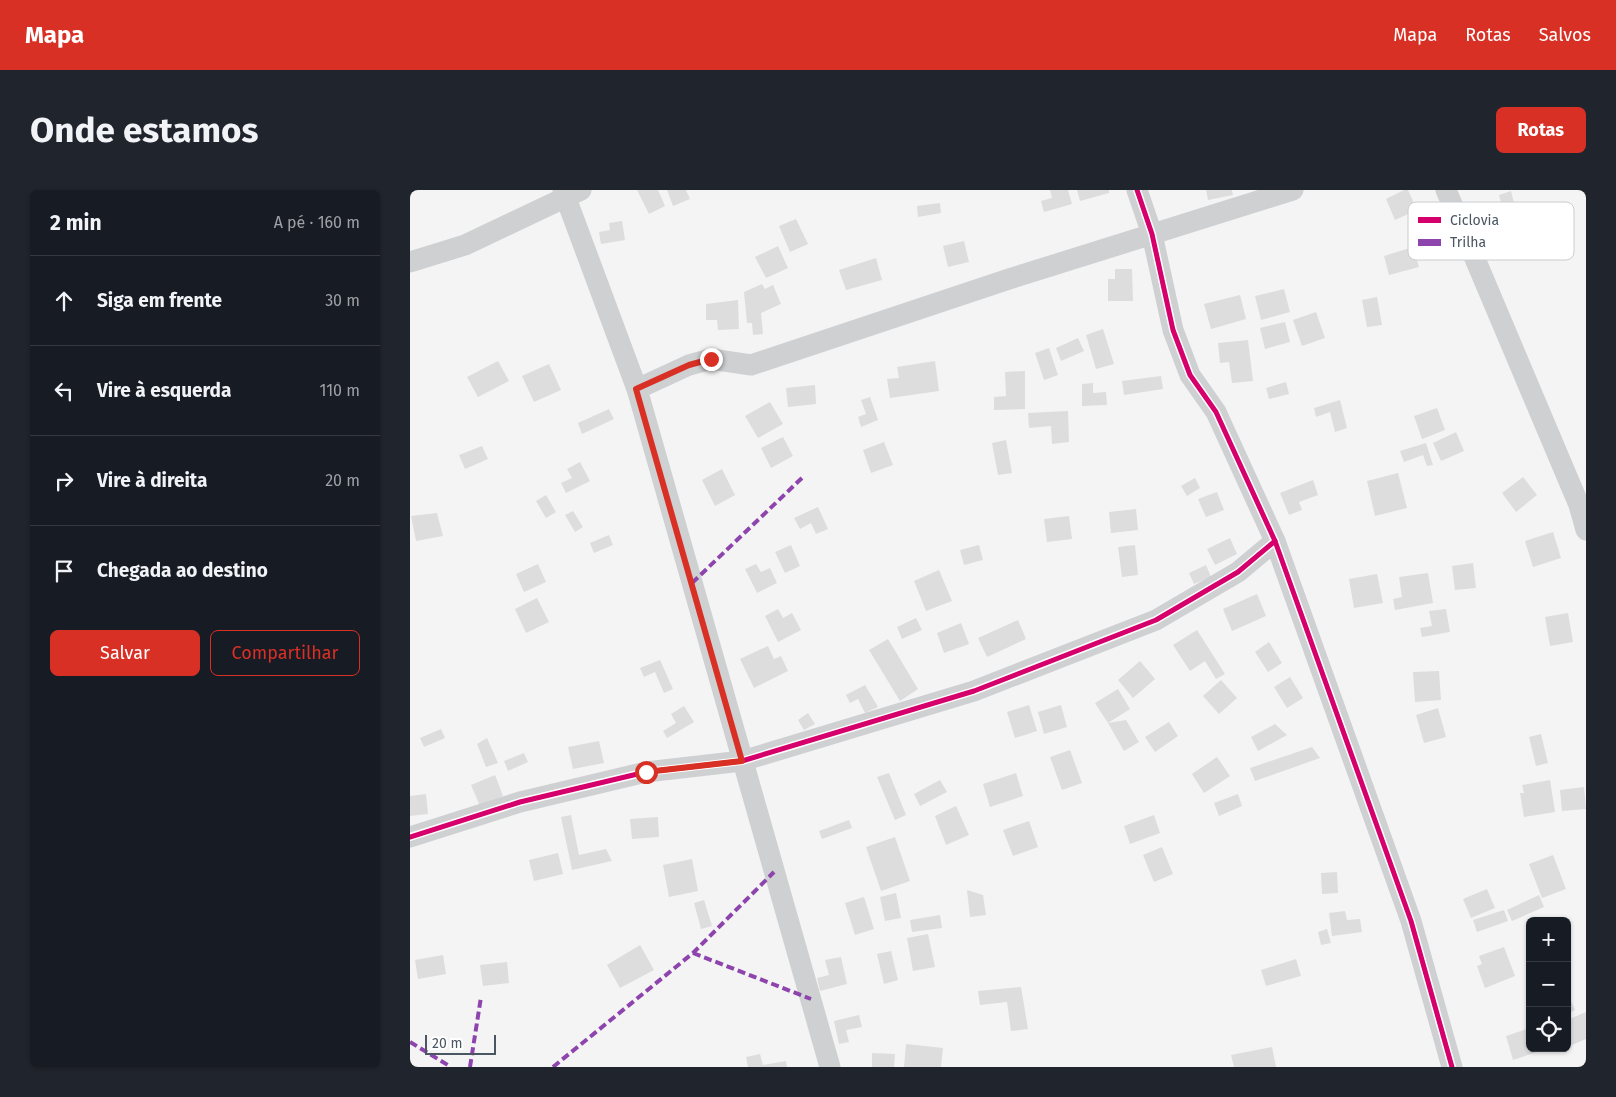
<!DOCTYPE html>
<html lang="pt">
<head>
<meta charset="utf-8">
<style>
  :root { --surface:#171b24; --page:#20242c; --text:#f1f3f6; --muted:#9ea1a6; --line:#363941; --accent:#d93025 }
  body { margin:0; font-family:"Fira Sans",sans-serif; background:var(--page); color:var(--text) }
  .controls { position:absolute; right:15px; bottom:15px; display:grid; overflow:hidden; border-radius:8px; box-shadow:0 1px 4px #0004 }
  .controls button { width:45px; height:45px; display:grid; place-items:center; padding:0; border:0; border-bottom:1px solid var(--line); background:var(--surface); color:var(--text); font:25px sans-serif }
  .scale { position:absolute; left:15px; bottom:12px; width:71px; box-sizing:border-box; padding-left:5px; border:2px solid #4a5661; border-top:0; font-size:14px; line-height:18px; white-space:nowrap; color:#4a5661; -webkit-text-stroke:4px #fff; paint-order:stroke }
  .stop { position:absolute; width:15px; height:15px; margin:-11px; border:4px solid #d93025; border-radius:50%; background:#fff }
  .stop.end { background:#d93025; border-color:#fff; box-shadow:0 1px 5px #0008 }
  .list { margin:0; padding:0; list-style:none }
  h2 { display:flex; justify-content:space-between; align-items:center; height:65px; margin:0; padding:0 20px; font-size:21px }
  h2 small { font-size:16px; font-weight:400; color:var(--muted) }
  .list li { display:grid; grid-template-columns:32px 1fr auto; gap:15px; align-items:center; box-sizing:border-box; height:90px; padding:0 20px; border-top:1px solid var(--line) }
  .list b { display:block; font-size:19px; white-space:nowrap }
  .list em { font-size:16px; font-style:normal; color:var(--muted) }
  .actions { display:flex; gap:10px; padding:15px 20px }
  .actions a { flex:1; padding:11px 0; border:1px solid var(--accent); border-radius:8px; text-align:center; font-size:18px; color:var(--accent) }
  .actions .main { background:var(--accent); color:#fff }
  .icon { flex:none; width:28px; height:28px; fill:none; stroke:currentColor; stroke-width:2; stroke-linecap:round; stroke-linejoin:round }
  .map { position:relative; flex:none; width:1176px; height:877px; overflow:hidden; border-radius:8px }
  header { display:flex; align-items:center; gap:30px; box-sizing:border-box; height:70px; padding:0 25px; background:var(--accent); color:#fff }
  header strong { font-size:24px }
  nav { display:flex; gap:28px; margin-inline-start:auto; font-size:18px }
  .intro { display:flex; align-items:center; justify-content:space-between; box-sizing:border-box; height:120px; padding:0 30px }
  h1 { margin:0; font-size:35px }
  .button { padding:12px 22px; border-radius:8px; background:var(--accent); color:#fff; font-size:18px; font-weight:700 }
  main { display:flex; gap:30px; padding:0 30px }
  aside { flex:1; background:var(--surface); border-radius:8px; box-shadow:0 1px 4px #0004 }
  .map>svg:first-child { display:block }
  .building { fill:#ddddde }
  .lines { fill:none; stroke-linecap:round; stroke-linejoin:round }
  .street { stroke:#ced0d2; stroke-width:21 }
  .quiet { stroke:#8e44ad; stroke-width:4; stroke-dasharray:8 4; stroke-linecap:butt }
  .cycleway-casing { stroke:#fff; stroke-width:8 }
  .cycleway { stroke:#d6006c; stroke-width:5 }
  .route { stroke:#d93025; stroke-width:6 }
  .key { fill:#fff; stroke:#c9ccd0; stroke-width:1 }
  .key-label { font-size:14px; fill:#4a5661 }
</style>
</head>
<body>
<header>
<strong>Mapa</strong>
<nav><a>Mapa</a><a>Rotas</a><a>Salvos</a></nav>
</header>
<div class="intro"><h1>Onde estamos</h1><a class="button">Rotas</a></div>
<main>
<aside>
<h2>2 min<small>A pé · 160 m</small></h2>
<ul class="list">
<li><svg class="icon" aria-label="ahead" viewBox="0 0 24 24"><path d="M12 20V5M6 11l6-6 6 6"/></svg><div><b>Siga em frente</b></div><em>30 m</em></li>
<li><svg class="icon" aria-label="left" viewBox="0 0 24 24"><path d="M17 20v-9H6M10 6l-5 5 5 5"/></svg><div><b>Vire à esquerda</b></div><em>110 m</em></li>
<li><svg class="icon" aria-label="right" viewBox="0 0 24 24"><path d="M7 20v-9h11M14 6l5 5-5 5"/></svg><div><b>Vire à direita</b></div><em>20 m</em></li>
<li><svg class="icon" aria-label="arrive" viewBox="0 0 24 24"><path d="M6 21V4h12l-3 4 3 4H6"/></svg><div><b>Chegada ao destino</b></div></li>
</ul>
<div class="actions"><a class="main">Salvar</a><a>Compartilhar</a></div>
</aside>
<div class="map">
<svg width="1176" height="877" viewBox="0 0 1176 877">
  <rect width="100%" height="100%" fill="#f4f4f4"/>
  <g class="building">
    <path d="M227 0H248L255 16 239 24Z"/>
    <path d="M257 0H276L280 9 263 16Z"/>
    <path d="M640 0H658L662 14 634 22 631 11 642 8Z"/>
    <path d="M667 0H699V3L670 11Z"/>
    <path d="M796 0H822L823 5 798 10Z"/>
    <path d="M994 0H998L1007 20 985 30 976 9Z"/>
    <path d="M1101 1 1107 24 1084 30 1080 20 1092 16 1089 5Z"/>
    <path d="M530 13 531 23 508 27 507 16Z"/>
    <path d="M386 29 398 54 380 62 369 36Z"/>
    <path d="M212 31 215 50 191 54 189 42 200 40 199 33Z"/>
    <path d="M554 51 559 72 538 77 533 56Z"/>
    <path d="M368 56 378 78 356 88 345 67Z"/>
    <path d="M1003 57 1009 77 979 85 974 66Z"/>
    <path d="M466 68 472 90 436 100 429 80Z"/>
    <path d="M705 79H722L723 111H698V89H705Z"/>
    <path d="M352 94 355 99 363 95 371 114 351 123 353 144 343 145 342 133H337L334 102Z"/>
    <path d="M874 99 880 122 851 130 845 106Z"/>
    <path d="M830 105 836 129 801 139 794 114Z"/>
    <path d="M967 107 972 135 957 137 952 110Z"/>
    <path d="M328 110 329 139 308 140 307 130H296V114Z"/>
    <path d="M906 122 915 148 892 156 883 130Z"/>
    <path d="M875 132 880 152 855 159 850 138Z"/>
    <path d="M693 139 704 174 686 179 676 145Z"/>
    <path d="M668 148 674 161 651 171 646 158Z"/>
    <path d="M838 150 843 191 822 193 819 172 810 173 808 153Z"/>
    <path d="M639 158 648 185 634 190 625 163Z"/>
    <path d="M88 171 99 191 68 207 57 187Z"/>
    <path d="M525 171 529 201 480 208 477 189 489 188 487 177Z"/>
    <path d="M139 174 151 200 124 212 112 186Z"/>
    <path d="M615 181V219L584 220V207L596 206 595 182Z"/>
    <path d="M751 186 753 199 714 205 712 191Z"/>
    <path d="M876 192 879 204 859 209 856 198Z"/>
    <path d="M683 193V203L696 202 697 215 672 216V194Z"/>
    <path d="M405 195 406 214 378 217 376 198Z"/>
    <path d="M460 207 468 230 451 237 448 227 456 224 451 210Z"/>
    <path d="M930 210 937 238 925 242 920 222 906 227 904 218Z"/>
    <path d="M360 212 373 234 348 248 335 226Z"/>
    <path d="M1027 218 1035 240 1012 249 1004 226Z"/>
    <path d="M199 219 204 229 172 244 168 233Z"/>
    <path d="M658 221 659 252 642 254 641 236 619 238 618 223Z"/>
    <path d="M1046 242 1054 261 1031 271 1023 253Z"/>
    <path d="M373 247 383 266 361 278 351 258Z"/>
    <path d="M596 250 602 283 588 285 582 253Z"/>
    <path d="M474 252 483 275 461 283 453 260Z"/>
    <path d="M1016 253 1023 275 1017 276 1013 265 994 272 990 261Z"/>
    <path d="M72 256 78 269 55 279 49 265Z"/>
    <path d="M170 272 180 291 156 303 151 293 162 288 157 279Z"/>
    <path d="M312 279 325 305 305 316 292 290Z"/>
    <path d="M988 283 997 318 965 326 957 291Z"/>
    <path d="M1113 287 1127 305 1106 322 1092 303Z"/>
    <path d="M785 288 790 298 777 306 771 296Z"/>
    <path d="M903 290 908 305 889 312 892 320 879 325 870 303Z"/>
    <path d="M807 302 814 320 796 327 788 309Z"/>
    <path d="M136 305 146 322 136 328 126 311Z"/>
    <path d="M408 317 418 339 406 344 401 333 390 339 384 328Z"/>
    <path d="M726 319 728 340 701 343 699 322Z"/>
    <path d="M163 321 173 337 165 342 155 325Z"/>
    <path d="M27 323 33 346 6 351 1 326Z"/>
    <path d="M659 326 662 349 637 352 634 329Z"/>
    <path d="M1143 342 1151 368 1123 377 1115 351Z"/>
    <path d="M199 345 203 355 184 363 180 353Z"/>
    <path d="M820 348 827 364 805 375 797 359Z"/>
    <path d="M381 355 390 376 375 383 365 362Z"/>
    <path d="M569 355 573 370 554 375 550 360Z"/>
    <path d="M725 355 728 385 712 387 708 357Z"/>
    <path d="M1063 373 1066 398 1045 400 1042 376Z"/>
    <path d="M128 374 136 392 114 402 106 384Z"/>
    <path d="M346 374 351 382 360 378 367 393 347 403 335 379Z"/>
    <path d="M796 375 801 387 784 394 779 383Z"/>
    <path d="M529 380 542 411 516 421 504 391Z"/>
    <path d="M1018 383 1023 413 985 420 983 409 992 407 989 387Z"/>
    <path d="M967 384 973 413 944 418 939 389Z"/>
    <path d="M847 404 856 426 822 441 813 419Z"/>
    <path d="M127 408 139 432 116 443 105 419Z"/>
    <path d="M368 419 373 428 382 423 391 440 368 452 355 426Z"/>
    <path d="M1036 419 1040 442 1012 447 1010 438 1022 436 1019 421Z"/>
    <path d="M1158 423 1163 452 1140 456 1135 427Z"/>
    <path d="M506 428 512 440 492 449 487 437Z"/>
    <path d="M608 430 616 449 577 467 568 448Z"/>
    <path d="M551 433 559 454 534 463 527 443Z"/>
    <path d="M787 440 815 484 806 489 795 471 780 481 763 455Z"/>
    <path d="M478 449 508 499 490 511 459 460Z"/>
    <path d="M859 452 872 473 858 482 845 462Z"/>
    <path d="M358 456 364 469 371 466 378 481 344 498 330 469Z"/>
    <path d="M250 470 263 499 254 503 245 482 234 487 230 478Z"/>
    <path d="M730 471 745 489 723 508 708 490Z"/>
    <path d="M1029 481 1031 510 1005 512 1003 482Z"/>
    <path d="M880 487 893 508 877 518 864 497Z"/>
    <path d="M811 490 827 508 809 524 793 506Z"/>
    <path d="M455 495 468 517 455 523 448 509 440 513 436 505Z"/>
    <path d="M708 499 720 519 698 533 685 513Z"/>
    <path d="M619 515 627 541 605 548 597 522Z"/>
    <path d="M651 515 657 537 634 544 628 522Z"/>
    <path d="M274 516 284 532 257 548 253 541 266 533 261 524Z"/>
    <path d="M1028 518 1036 547 1014 553 1006 525Z"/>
    <path d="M398 523 405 534 394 540 388 530Z"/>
    <path d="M716 530 729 552 714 561 698 533Z"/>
    <path d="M759 532 768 546 745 562 735 547Z"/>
    <path d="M865 534 877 545 848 561 841 547Z"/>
    <path d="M31 539 35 548 14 557 10 548Z"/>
    <path d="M1131 544 1138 573 1126 576 1119 547Z"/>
    <path d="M77 548 88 573 76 577 67 554Z"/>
    <path d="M189 551 194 573 163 579 158 557Z"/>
    <path d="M902 557 910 568 845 591 840 578Z"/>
    <path d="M660 560 672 593 652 600 640 567Z"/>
    <path d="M114 563 118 572 98 581 94 571Z"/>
    <path d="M807 567 820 586 794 603 782 584Z"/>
    <path d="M479 583 496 625 485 630 467 587Z"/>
    <path d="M606 583 613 606 580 617 573 594Z"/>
    <path d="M85 585 93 606 70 616 61 595Z"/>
    <path d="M530 590 537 602 510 616 504 604Z"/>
    <path d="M1140 590 1145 622 1114 627 1110 603H1114L1112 595Z"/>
    <path d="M1174 597 1176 619 1152 621 1150 600Z"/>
    <path d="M16 604 18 624 0 626V606Z"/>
    <path d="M828 604 832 616 809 626 804 613Z"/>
    <path d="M546 616 559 645 536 655 525 626Z"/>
    <path d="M161 625 169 665 196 659 202 671 162 680 151 627Z"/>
    <path d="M744 625 750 643 720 654 714 636Z"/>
    <path d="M248 627 249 647 222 649 220 629Z"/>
    <path d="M439 630 442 638 412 649 409 641Z"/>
    <path d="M619 631 628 657 603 666 593 640Z"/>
    <path d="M485 647 500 691 471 701 456 657Z"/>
    <path d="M752 657 763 684 744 692 733 665Z"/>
    <path d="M148 663 153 684 124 691 119 670Z"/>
    <path d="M1143 665 1156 699 1132 708 1119 674Z"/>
    <path d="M282 669 288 701 259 707 253 675Z"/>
    <path d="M927 682 928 703 912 704 911 683Z"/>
    <path d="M1077 699 1085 718 1061 728 1053 709Z"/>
    <path d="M557 700 573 705 576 725 560 727Z"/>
    <path d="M486 703 491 728 475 731 470 707Z"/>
    <path d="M1129 705 1134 717 1102 731 1097 720Z"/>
    <path d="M454 707 464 739 445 745 435 713Z"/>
    <path d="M294 710 302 736 291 739 284 713Z"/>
    <path d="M1094 720 1098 731 1067 742 1063 730Z"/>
    <path d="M935 721 937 730 950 729 952 742 922 746 919 723Z"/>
    <path d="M530 725 532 738 502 742 500 730Z"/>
    <path d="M917 739 921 753 911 755 908 742Z"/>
    <path d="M518 744 525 777 503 781 497 748Z"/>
    <path d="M230 755 244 780 210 798 197 775Z"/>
    <path d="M1094 757 1105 786 1075 798 1067 776 1072 774 1069 766Z"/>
    <path d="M481 761 488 790 474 794 467 764Z"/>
    <path d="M33 765 36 784 8 789 5 770Z"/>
    <path d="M431 767 437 794 410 801 407 788 419 785 415 770Z"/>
    <path d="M886 769 891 786 856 796 851 780Z"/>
    <path d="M97 772 99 793 73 796 70 775Z"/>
    <path d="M611 797 618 839 601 841 597 812 570 815 568 801Z"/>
    <path d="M1159 807 1165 820 1157 824V808Z"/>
    <path d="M1176 822V849L1157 857V830Z"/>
    <path d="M449 825 452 837 436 840 439 852 429 854 424 831Z"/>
    <path d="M1120 838V858H1132L1133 860 1103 870 1096 846Z"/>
    <path d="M496 854 533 858 531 877H494Z"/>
    <path d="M862 857 866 877H824L821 865Z"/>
    <path d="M462 863 485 864 484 877H462Z"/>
    <path d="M350 864 353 875 376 871 377 877H338L336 867Z"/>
  </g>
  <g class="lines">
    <g class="street">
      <path d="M153 0 227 199 420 877"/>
      <path d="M727 0 742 44 763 140 780 185 806 222 865 351 1001 731 1042 877"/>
      <path d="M1036 0 1169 315 1176 340"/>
      <path d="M0 72 55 55 171 0"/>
      <path d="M227 199 279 175 301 169 341 175 599 89 883 0"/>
      <path d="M0 647 110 612 236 582 332 571 564 501 746 430 828 382 865 351"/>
    </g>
    <g class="quiet">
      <path d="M282 393 393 287"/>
      <path d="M283 763 401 809"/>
      <path d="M0 852 41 877"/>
      <path d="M60 877 71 807"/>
      <path d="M143 877 283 763 364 682"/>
    </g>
    <g class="cycleway-casing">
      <g id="cycleway">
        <path d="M727 0 742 44 763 140 780 185 806 222 865 351 1001 731 1042 877"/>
        <path d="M0 647 110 612 236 582 332 571 564 501 746 430 828 382 865 351"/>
      </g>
    </g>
    <use href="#cycleway" class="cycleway"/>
  </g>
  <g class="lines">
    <path class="route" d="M236 582 332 571 226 199 279 175 301 169"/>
  </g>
  <rect x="998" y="12" width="166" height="58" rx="8" class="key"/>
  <rect x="1008" y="27" width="23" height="6" fill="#d6006c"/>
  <rect x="1008" y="49" width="23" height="7" fill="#8e44ad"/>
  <g class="key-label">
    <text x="1040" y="35">Ciclovia</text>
    <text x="1040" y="57">Trilha</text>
  </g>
</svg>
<div class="controls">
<button>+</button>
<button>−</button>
<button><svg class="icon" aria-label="locate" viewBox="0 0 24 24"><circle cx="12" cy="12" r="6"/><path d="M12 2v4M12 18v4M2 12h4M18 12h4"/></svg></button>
</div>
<div class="scale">20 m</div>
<div class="stop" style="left:236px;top:582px"></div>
<div class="stop end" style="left:301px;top:169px"></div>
</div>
</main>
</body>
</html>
